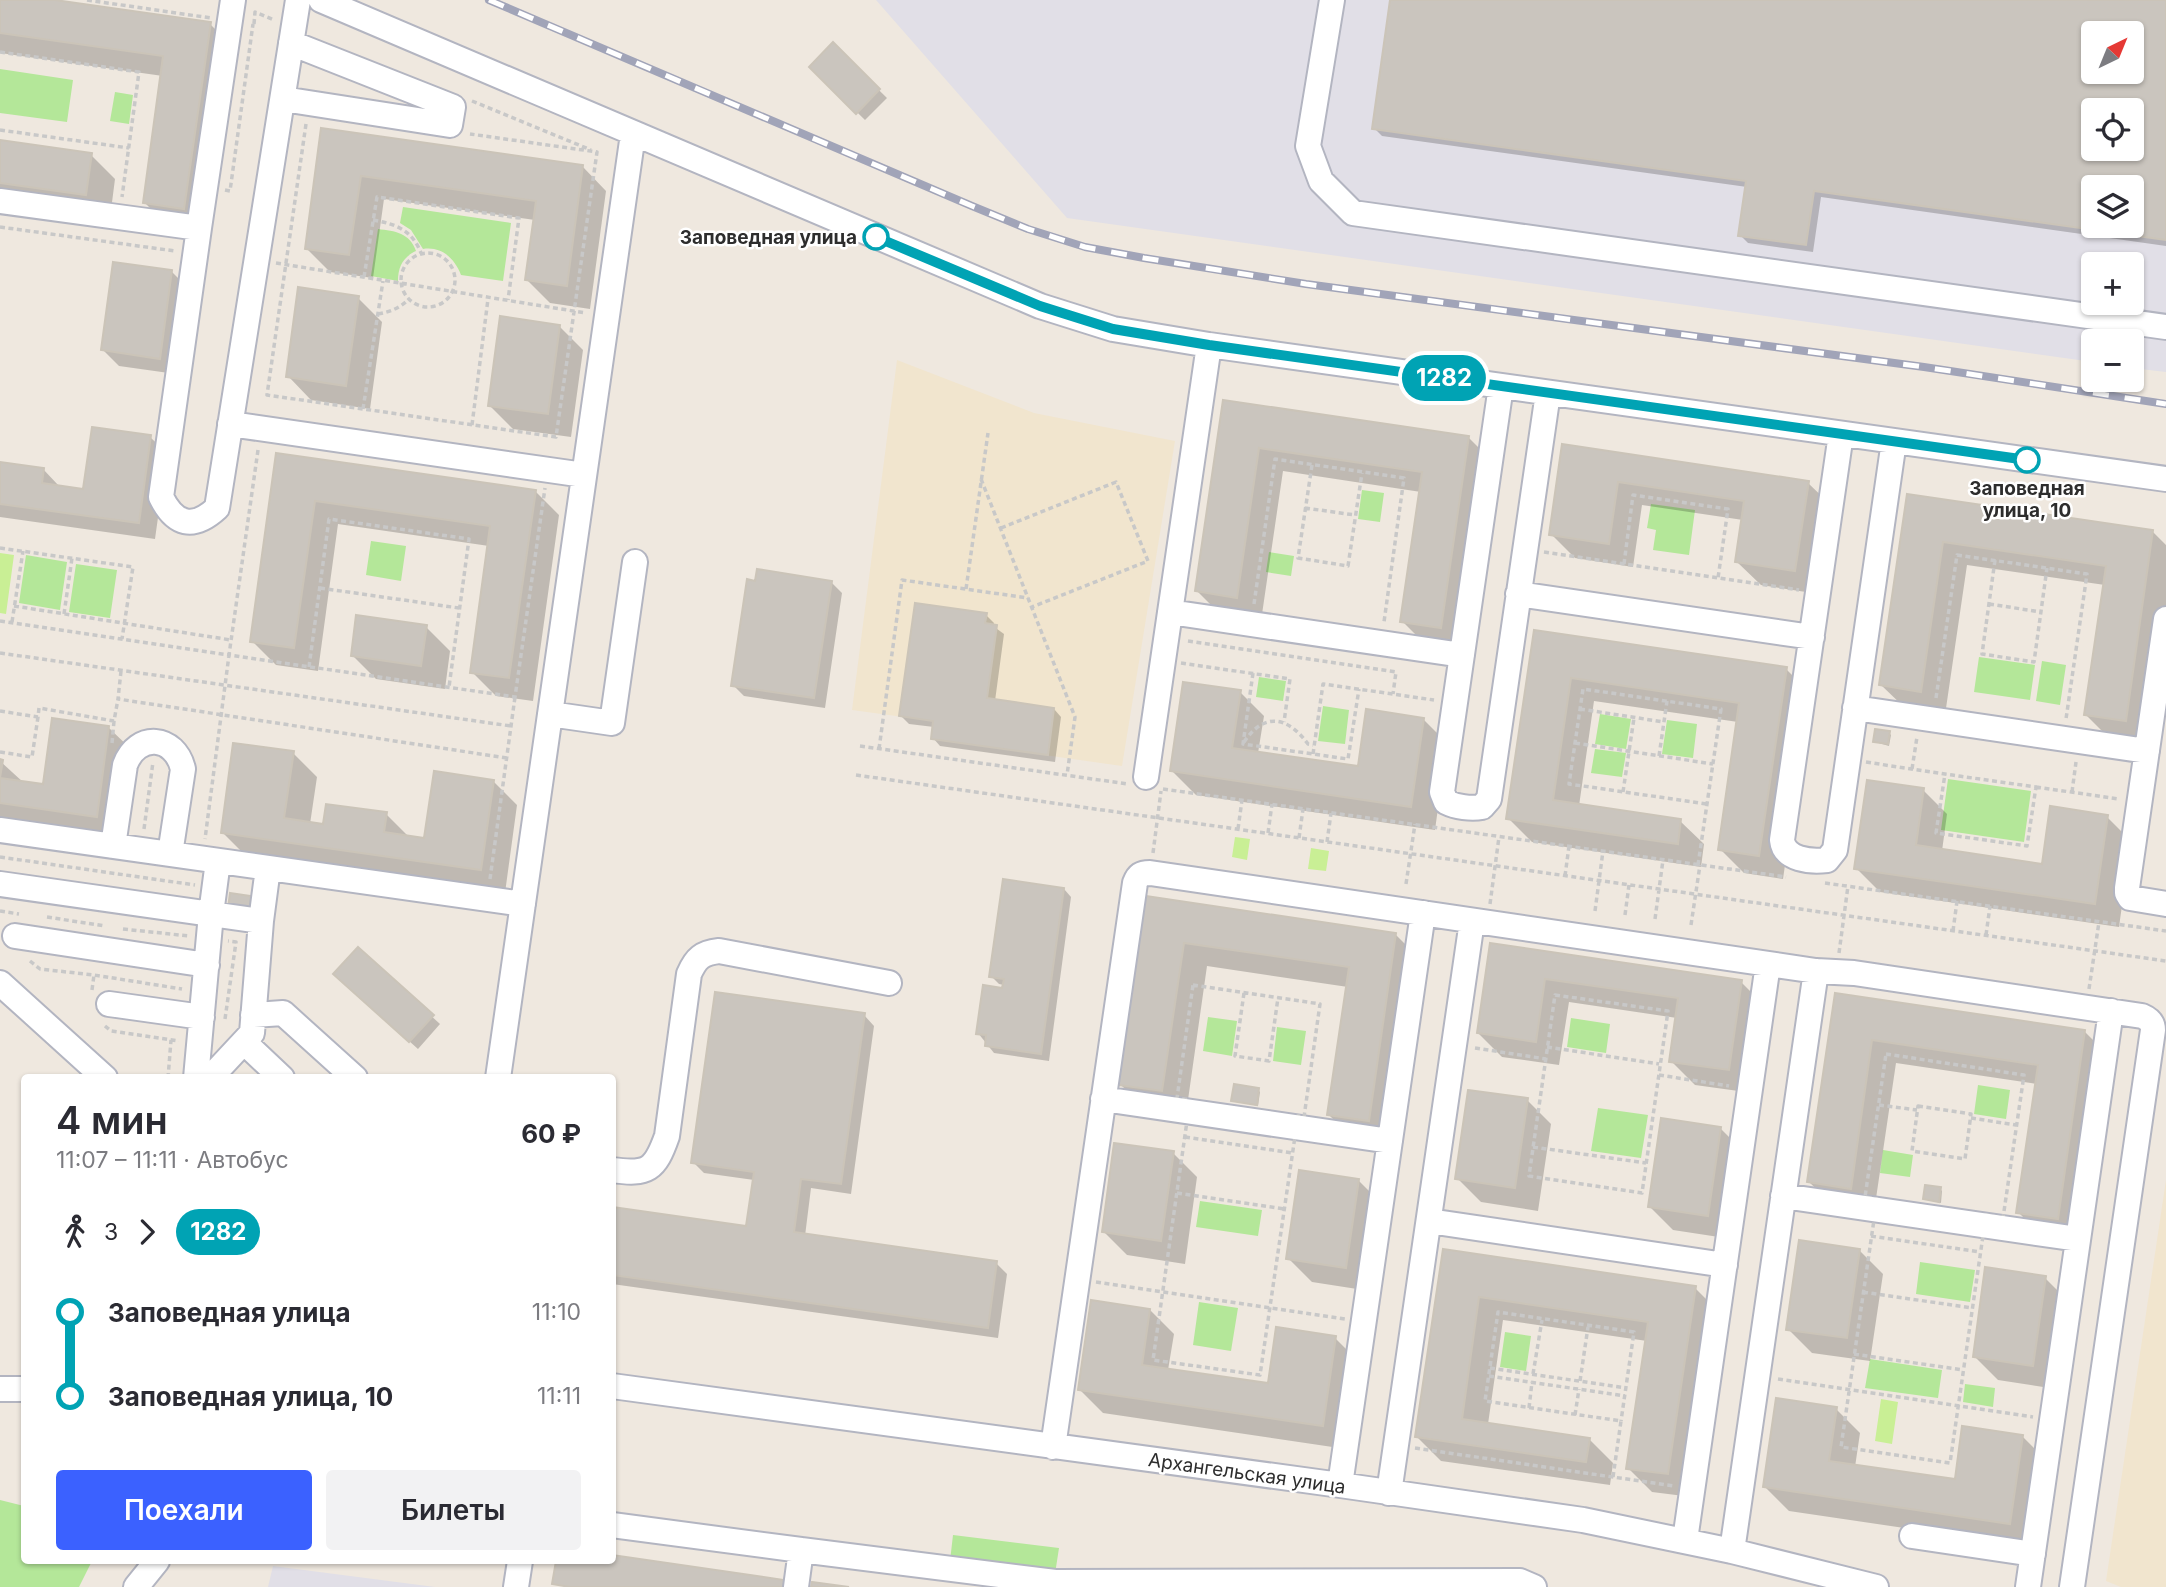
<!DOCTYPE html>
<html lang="ru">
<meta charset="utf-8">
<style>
:root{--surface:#fff;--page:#f2f2f3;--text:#2b2b33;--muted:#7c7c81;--accent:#3b61ff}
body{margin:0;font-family:Inter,sans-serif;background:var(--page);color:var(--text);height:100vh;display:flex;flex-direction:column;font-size:26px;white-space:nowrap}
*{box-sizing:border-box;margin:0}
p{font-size:23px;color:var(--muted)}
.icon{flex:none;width:38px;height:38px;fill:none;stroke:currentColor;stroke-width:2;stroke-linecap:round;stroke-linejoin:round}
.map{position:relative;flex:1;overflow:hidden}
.panel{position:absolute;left:21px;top:1074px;width:595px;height:490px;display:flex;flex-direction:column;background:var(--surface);border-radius:7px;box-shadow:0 2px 5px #0004}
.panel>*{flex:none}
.badge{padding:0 14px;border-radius:23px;font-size:24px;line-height:46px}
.needle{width:46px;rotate:43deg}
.controls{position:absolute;left:2081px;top:21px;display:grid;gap:14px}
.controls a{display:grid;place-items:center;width:63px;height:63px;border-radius:7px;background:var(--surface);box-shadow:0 2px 5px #0004;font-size:35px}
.map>.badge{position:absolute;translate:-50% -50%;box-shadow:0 0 0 4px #fff}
.legs{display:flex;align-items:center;gap:10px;height:77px;padding:0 35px;font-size:23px}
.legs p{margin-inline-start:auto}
.head{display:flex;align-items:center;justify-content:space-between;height:119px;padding:0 35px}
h1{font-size:38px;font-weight:600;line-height:52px}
.cta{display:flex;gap:14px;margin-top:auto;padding:14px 35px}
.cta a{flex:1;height:80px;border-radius:7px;background:var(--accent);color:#fff;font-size:28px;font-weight:600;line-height:80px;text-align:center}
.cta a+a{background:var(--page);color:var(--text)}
ul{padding:0 35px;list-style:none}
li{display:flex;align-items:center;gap:24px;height:84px;font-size:26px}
li i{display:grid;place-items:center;width:10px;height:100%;margin:0 9px;background:currentColor}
li i::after{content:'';width:18px;height:18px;margin:-9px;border:5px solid;border-radius:50%;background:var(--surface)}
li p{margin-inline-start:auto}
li:first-child i{background:linear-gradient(#0000 50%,currentColor 0)}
li:last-child i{background:linear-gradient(currentColor 50%,#0000 0)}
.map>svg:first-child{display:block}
</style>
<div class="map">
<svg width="2166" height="1587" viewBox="0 0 2166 1587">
<rect width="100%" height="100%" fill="#efe8df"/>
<path fill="#e1dfe7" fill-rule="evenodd" d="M876,0H2166V372L2132,368V341H2093V362L1067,218ZM2093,33H2132V72H2093ZM2093,110H2132V149H2093ZM2093,187H2132V226H2093ZM2093,264H2132V303H2093Z
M273,1566L435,1587H268Z"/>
<path fill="#f1e5ce" d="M897,360L1034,413L1175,441L1122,766L931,739L933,721L852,710Z
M2166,1180V1587H2121L2106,1581Z"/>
<path fill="#b4e799" d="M0,69L73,80L67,122L0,113Z
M115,92L133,95L129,124L110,121Z
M403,207L511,223L503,281L461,275C455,259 442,246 423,249L411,230L400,223Z
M378,229C395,231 410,233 416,251C403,257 398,267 398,281L371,276Z
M1362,490L1384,493L1380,522L1358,519Z
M1651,504L1695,510L1689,555L1653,550L1656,530L1647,528Z
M371,541L406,546L401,581L366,575Z
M1269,552L1294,556L1291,576L1266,572Z
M26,555L67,562L60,610L19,603Z
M76,564L117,570L110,618L69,612Z
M1979,657L2035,665L2030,700L1974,692Z
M2042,661L2066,665L2060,705L2036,701Z
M1259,677L1286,681L1283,701L1256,697Z
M1323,706L1349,710L1345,744L1318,741Z
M1600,714L1631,719L1626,749L1595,744Z
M1667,720L1697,724L1693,758L1662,754Z
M1595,749L1626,753L1622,777L1591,773Z
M1948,779L2031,791L2024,842L1941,830Z
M1208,1017L1237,1021L1232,1056L1203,1051Z
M1571,1018L1610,1024L1606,1053L1567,1047Z
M1277,1027L1306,1031L1301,1065L1273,1061Z
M1978,1085L2010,1090L2006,1119L1974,1114Z
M1598,1108L1648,1115L1641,1158L1591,1151Z
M1883,1150L1913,1155L1910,1177L1880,1173Z
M1200,1201L1262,1210L1258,1236L1196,1227Z
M1920,1262L1975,1270L1970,1302L1916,1294Z
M1199,1302L1238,1308L1231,1351L1193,1345Z
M1505,1332L1531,1336L1526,1371L1500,1367Z
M1870,1359L1942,1370L1938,1398L1865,1388Z
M1965,1384L1995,1388L1993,1407L1963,1402Z
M0,1500L24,1506V1561H92L79,1587H0Z
M953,1535L1059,1548L1055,1574L950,1561Z"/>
<path fill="#c9ef95" d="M0,553L14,555L6,614L0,613Z
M1235,837L1250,839L1247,860L1232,857Z
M1311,848L1329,851L1326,871L1308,869Z
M1881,1399L1898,1402L1892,1444L1875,1441Z"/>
<path fill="#0003" fill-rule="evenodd" d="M0,0H42L210,24L234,48L208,232L169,227L145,203L163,76L0,53Z
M1391,0H2166V246L1821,197L1813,252L1748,243L1740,235L1747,187L1382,136L1374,128ZM2093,33H2132V72H2093ZM2093,110H2132V149H2093ZM2093,187H2132V226H2093Z
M833,45L887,98L865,120L811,67Z
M323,130L583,167L606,191L590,309L550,303L526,279L535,220L384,199L373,278L330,272L306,248Z
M0,142L91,155L115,179L110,218L0,203Z
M172,272L188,288L176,374L119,366L103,350Z
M358,298L382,322L370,409L311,400L288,376Z
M559,326L583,350L571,437L513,429L489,405Z
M1224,402L1469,438L1493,462L1465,651L1426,645L1402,621L1421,492L1283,471L1261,621L1221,615L1197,591Z
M150,437L167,453L155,539L0,517V463L43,469L59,486L85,491Z
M1564,446L1808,483L1832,506L1819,594L1761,585L1737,562L1743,520L1642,505L1633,567L1575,558L1551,534Z
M278,455L535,491L559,515L533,701L496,696L472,672L489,546L338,524L318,671L276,665L252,641Z
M1908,496L2153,532L2166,545V628L2149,744L2110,739L2086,715L2105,585L1967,565L1945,715L1905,708L1881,685Z
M831,582L842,593L825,708L744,696L733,685Z
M986,615L994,623L993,626L1004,634L995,701L1054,709L1061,717L1055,762L940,746L933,738L934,727L909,724L901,716Z
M426,627L450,651L445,689L376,679L352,655Z
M1535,632L1786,669L1810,693L1783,879L1744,873L1720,849L1738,722L1594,701L1579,806L1680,821L1704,844L1701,867L1532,842L1508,818Z
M1240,692L1264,716L1258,753L1359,768L1423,719L1447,743L1435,830L1196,795L1172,771Z
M109,728L133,751L120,840L0,823V761L24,783L44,786Z
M1889,733L1891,735L1889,746L1875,742Z
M293,753L317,777L310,824L324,826L386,814L410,838L426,840L493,781L517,805L505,893L247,857L223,833Z
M1923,790L1947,814L1942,851L2043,866L2107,817L2131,841L2119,927L1880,892L1856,868Z
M1064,889L1071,897L1049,1061L994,1053L978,1033L1004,990V985L999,984L991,976Z
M1147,898L1395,934L1419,958L1392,1144L1353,1139L1329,1115L1348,987L1207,966L1186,1114L1144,1108L1120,1084Z
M1491,945L1741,982L1765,1006L1753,1093L1695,1085L1671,1061L1677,1018L1569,1002L1559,1065L1502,1057L1478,1033Z
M358,949L440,1024L418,1049L343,982Z
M1836,995L2084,1031L2108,1055L2081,1242L2042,1236L2018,1212L2037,1084L1896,1063L1874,1212L1833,1205L1809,1182Z
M864,1015L874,1026L851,1194L811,1188L805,1236L996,1263L1007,1274L998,1338L612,1284V1208L748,1228L754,1180L704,1173L693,1162Z
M1258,1090L1260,1092L1258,1106L1233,1100Z
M1527,1100L1551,1124L1538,1211L1481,1202L1457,1178Z
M1720,1128L1744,1152L1732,1239L1673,1230L1649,1206Z
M1173,1153L1197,1177L1185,1264L1127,1255L1103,1231Z
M1358,1180L1382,1204L1370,1291L1312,1282L1288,1258Z
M1940,1189L1942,1191L1941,1203L1925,1199Z
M1859,1250L1883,1274L1870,1361L1812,1353L1788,1329Z
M1444,1251L1695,1288L1719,1312L1692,1497L1652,1492L1628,1468L1647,1341L1503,1320L1488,1424L1589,1439L1613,1463L1610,1485L1441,1461L1417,1437Z
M2045,1278L2069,1302L2056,1389L1998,1380L1974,1356Z
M1150,1310L1174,1334L1168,1370L1269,1385L1335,1338L1359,1362L1346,1449L1103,1413L1079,1389Z
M1836,1409L1860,1433L1855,1467L1956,1481L2022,1436L2046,1460L2033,1547L1789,1511L1765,1487Z"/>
<path fill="#cac5be" stroke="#cbc4b8" stroke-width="2" fill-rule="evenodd" d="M0,0H55L211,22L184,209L143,203L163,56L0,33Z
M1390,0H2166V240L1814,191L1806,245L1738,236L1746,181L1372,129ZM2093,33H2132V72H2093ZM2093,110H2132V149H2093ZM2093,187H2132V226H2093Z
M833,42L880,89L856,114L809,67Z
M321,128L583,165L567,286L525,280L536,201L361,176L349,255L305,249Z
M0,140L92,153L86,195L0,183Z
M113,262L172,270L160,359L101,350Z
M298,287L359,296L346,386L286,377Z
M500,316L560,325L548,414L488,406Z
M1223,400L1469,436L1441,628L1400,622L1422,472L1259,448L1237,598L1195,591Z
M92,427L151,435L139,523L0,504V462L44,468L42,483L83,489Z
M1562,444L1809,481L1795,571L1735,562L1744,501L1618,482L1609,544L1549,535Z
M276,453L536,490L509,678L470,673L490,526L315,501L294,648L250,642Z
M1907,494L2153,530L2126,721L2084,715L2106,566L1943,542L1921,692L1879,685Z
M757,569L832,581L814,698L731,686L747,579L755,581Z
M915,603L987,613L985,623L997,625L987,698L1054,708L1048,755L931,739L933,721L899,716Z
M356,615L427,625L421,666L351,656Z
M1534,630L1787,667L1759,856L1718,850L1739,703L1571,678L1553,800L1681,819L1678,844L1506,819Z
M1183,682L1241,690L1232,748L1358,766L1366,709L1424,718L1411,807L1170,771Z
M52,718L109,726L97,817L0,803V759L3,760L0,778L43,784Z
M1875,729L1890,731L1888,744L1873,742Z
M233,743L294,751L284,818L323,824L326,804L387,812L384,832L424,838L434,771L494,780L481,870L221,833Z
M1867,780L1924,788L1916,845L2042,864L2050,806L2108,815L2095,904L1854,869Z
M1003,879L1064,888L1041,1054L985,1046L986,1035L976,1034L983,985L1002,988L1004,979L989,977Z
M230,893L251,896L249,911L228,908Z
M1146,896L1396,933L1369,1121L1327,1115L1349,967L1184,943L1162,1091L1118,1085Z
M1490,943L1742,980L1729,1070L1669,1062L1678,998L1545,979L1536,1042L1477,1033Z
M358,947L434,1015L409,1042L333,974Z
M715,992L865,1013L841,1184L801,1179L794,1232L997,1261L988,1328L612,1275V1207L746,1226L754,1172L691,1163Z
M1835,993L2085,1030L2058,1219L2016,1213L2038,1065L1872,1040L1851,1189L1807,1182Z
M1234,1084L1259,1088L1257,1105L1231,1101Z
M1468,1090L1528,1098L1515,1188L1455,1179Z
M1661,1118L1721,1127L1708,1216L1648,1207Z
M1114,1143L1174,1151L1161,1241L1102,1232Z
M1299,1170L1359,1179L1346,1268L1286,1259Z
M1925,1185L1941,1187L1939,1202L1923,1199Z
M1799,1240L1860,1249L1847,1338L1786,1330Z
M1443,1249L1696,1286L1668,1474L1626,1469L1648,1322L1479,1297L1462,1419L1590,1438L1586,1462L1415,1437Z
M1985,1267L2046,1276L2033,1366L1973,1357Z
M1091,1300L1150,1309L1142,1365L1268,1383L1276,1327L1336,1336L1323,1426L1078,1390Z
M1776,1398L1837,1407L1829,1461L1955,1479L1962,1426L2023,1435L2010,1524L1763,1487Z
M612,1555L784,1580L783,1587H570L552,1584L556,1561H612Z
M812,1582L849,1587H811Z"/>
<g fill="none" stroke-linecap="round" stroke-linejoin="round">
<defs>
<path id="minor" d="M321,0L1040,306L1113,329L1209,345L2166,479
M1332,0L1308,146L1321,181L1353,213L2166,327
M283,99L450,125L453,107L291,43
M0,201L199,228L233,0
M199,228L161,497C175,525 193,530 217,508L298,0
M1501,386L1442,792L1446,802C1456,807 1471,809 1482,807L1489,799L1548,393
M230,424L584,475
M1841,434L1782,840C1784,860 1811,862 1827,860L1835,850L1894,441
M1518,594L1812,637
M1170,612L1462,655
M2166,619L2127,888V893L2130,898L2166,904
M1855,708L2147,751
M550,714L612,723L635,562
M1146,777L1209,345
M0,830L523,904
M113,846L125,765C137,732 175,735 183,769L170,854
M0,884L261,921L268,868
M15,936L207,965
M0,983L105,1078
M109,1004L202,1017
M253,1015L283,1013L355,1078
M244,1042L282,1078
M196,1078L211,914L218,861
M210,1078L252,1033L261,921
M498,1078L633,134
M1103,1099L1390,1141
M612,1170C648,1175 655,1170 667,1136L689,974C696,958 702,953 719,951L889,983
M1783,1196L2078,1239
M1429,1221L1725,1265
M612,1386L1340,1485L1583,1520L1732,1551L1876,1587
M0,1389H24
M1053,1447L1135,883C1138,875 1141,873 1150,873L1816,971L1854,973L2142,1016C2149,1019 2153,1022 2153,1030L2072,1587
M1340,1485L1423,913
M1389,1493L1472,921
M612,1525L801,1550
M1912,1536L2033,1554
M1685,1540L1768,964
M1732,1551L1816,971
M136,1587L157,1561
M516,1587L520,1561
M796,1587L801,1550L1055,1582
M1055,1587V1582L1520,1581L1534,1587
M2028,1587L2111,1011"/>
</defs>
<use href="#minor" stroke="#b3b5c1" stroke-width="28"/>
<path stroke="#c8c8c8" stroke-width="3.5" stroke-dasharray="5 3.5" stroke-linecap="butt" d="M87,0L211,18
M254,24L255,12L274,20
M0,52L139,72L122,197
M472,101L591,150
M306,124L267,395L556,437L597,152L470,134
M0,130L129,148
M225,190L230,191L253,24
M373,220C396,224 412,230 421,253
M0,227L175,251
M401 280a27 27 0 1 1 54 0a27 27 0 1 1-54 0Z
M276,263L586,313
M364,277L377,197L519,218L508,300
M378,314C390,312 400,308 409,299
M363,409L383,281
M472,425L488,299
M258,450L229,655L515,697L545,488
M1312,465L1298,558L1348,566L1362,473
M981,479L1075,717L1067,775
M1305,508L1355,515
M1001,528L1116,482L1148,561L1032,607
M0,548L133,567L122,639
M1544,552L1799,590
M1995,560L1982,654L2034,662L2047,568
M1624,564L1633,495L1728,509L1718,578
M320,588L459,608
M966,589L988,433
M1254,604L1275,459L1404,478L1384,622
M1989,604L2041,612
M14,606L231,640
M64,614L72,558
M0,621L229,655L205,839
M12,622L23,551
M1188,641L1396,672L1393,694
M0,653L511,726
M1181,663L1290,679L1284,722
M309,667L329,519L469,539L449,687
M121,671L118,699L507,758
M1253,673L1243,744L1348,759L1359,689
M1936,698L1957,555L2087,574L2066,719
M1580,709L1664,722
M0,711L38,717L39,708L114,721L118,699
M1244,742C1265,711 1288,717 1308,744L1313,745
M112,743L114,721
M1575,743L1713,764
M860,746L1128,784
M879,749L902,580L1028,598
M0,752L32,757L38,717
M1313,754L1323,684L1434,700
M1659,756L1667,701
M1866,762C1923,771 1979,779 2036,787L2027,846L1936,833L1945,774
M1912,769L1917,737
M856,775L2166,961
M2036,787L2119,799
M1163,789L1786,877
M1623,792L1634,718
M2072,792L2076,762
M144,829L153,762
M1238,829L1242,800
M1268,833L1272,804
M1299,838L1303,809
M1327,842L1331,813
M1153,853L1161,791
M0,857L195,885
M1698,865L1721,709L1583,689L1569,784L1707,804
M1565,876L1569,846
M490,879L515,697
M1825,883L2166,931
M1406,884L1415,824
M1490,904L1499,837
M0,911L19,914
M1595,911L1603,851
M1625,915L1629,885
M47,917L105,926
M1655,919L1663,860
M1691,925L1700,865
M123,929L189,936
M1953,931L1957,901
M1986,935L1990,906
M1839,953L1848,886
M30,961L40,969L94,975L182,989
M1193,985L1320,1004L1304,1117L1298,1116L1260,1375L1153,1360L1190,1100L1177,1098Z
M2089,989L2099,922
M92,990L94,975
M1244,993L1235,1056L1269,1061L1278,998
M1555,995L1668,1011L1642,1193L1529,1176Z
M225,1019L236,942L228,941
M105,1026L111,1031L179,1041
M1547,1047L1659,1064
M1475,1048L1546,1059
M1886,1054L2024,1075L2003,1218L1986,1215L1950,1463L1841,1447L1877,1199L1865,1197Z
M1659,1075L1729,1086
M168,1078L171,1040
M1879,1105L1917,1110
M1918,1106L1971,1114L1965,1159L1912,1151Z
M1971,1118L2016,1125
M1185,1137L1293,1153
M1533,1147L1646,1163
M1177,1193L1285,1209
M1871,1236L1980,1252
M1096,1282L1345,1319
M1863,1292L1972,1308
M1854,1354L1963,1370
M1490,1368L1626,1388
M1533,1374L1542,1320
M1489,1376L1625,1396
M1778,1379L2033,1417
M1580,1381L1588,1327
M1529,1408L1532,1382
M1575,1415L1579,1389
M1415,1448L1674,1486
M1613,1477L1621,1421L1485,1401L1498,1312L1634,1332L1621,1421"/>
<use href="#minor" stroke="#fff" stroke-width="24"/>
<defs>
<path id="rail" d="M489,0L972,206L1028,229L1085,247L1144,258L1306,284L1924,367L2166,404"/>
</defs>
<use href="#rail" stroke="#a1a4b8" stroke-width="8"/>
<use href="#rail" stroke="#fff" stroke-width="5" stroke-dasharray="16" stroke-linecap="butt"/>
</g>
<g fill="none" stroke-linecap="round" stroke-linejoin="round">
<defs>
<path id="line-1" d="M876,237L1040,306L1113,329L1209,345L2027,460"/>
</defs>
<use href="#line-1" stroke="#fff" stroke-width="16"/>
<use href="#line-1" stroke="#00a3b4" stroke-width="10"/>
</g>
<g fill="#fff" stroke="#00a3b4" stroke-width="3.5">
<circle cx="876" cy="237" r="12"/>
<circle cx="2027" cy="460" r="12"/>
</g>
<g text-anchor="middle" stroke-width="5" stroke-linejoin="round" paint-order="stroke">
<g font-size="19" font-weight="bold" fill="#2d2d2d" stroke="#fff" text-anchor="end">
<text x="857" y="244">Заповедная улица</text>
<text x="2027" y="495" text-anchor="middle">Заповедная<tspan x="2027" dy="22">улица, 10</tspan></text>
</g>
<g font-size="19" fill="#2d2d2d" stroke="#fff">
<text transform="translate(1247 1473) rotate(8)" y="7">Архангельская улица</text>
</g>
</g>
</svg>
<div class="controls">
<a><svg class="needle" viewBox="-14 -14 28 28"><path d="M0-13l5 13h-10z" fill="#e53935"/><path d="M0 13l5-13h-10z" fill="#7c7c81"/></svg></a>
<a><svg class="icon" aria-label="locate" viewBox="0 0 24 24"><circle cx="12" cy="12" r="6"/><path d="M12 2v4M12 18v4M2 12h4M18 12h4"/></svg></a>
<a><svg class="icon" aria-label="layers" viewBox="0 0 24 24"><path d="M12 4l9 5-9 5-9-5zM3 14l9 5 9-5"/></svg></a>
<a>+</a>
<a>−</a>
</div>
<b class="badge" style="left:1444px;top:378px;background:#00a3b4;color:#fff">1282</b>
<section class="panel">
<div class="head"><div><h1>4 мин</h1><p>11:07 – 11:11 · Автобус</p></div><b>60 ₽</b></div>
<div class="legs"><svg class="icon" aria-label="walk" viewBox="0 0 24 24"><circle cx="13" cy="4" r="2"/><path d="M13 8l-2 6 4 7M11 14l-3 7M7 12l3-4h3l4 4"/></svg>3<svg class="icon" aria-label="forward" viewBox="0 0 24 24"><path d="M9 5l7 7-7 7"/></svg><b class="badge" style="background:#00a3b4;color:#fff">1282</b></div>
<ul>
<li><i style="color:#00a3b4"></i><b>Заповедная улица</b><p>11:10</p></li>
<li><i style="color:#00a3b4"></i><b>Заповедная улица, 10</b><p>11:11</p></li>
</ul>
<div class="cta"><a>Поехали</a><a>Билеты</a></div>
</section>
</div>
